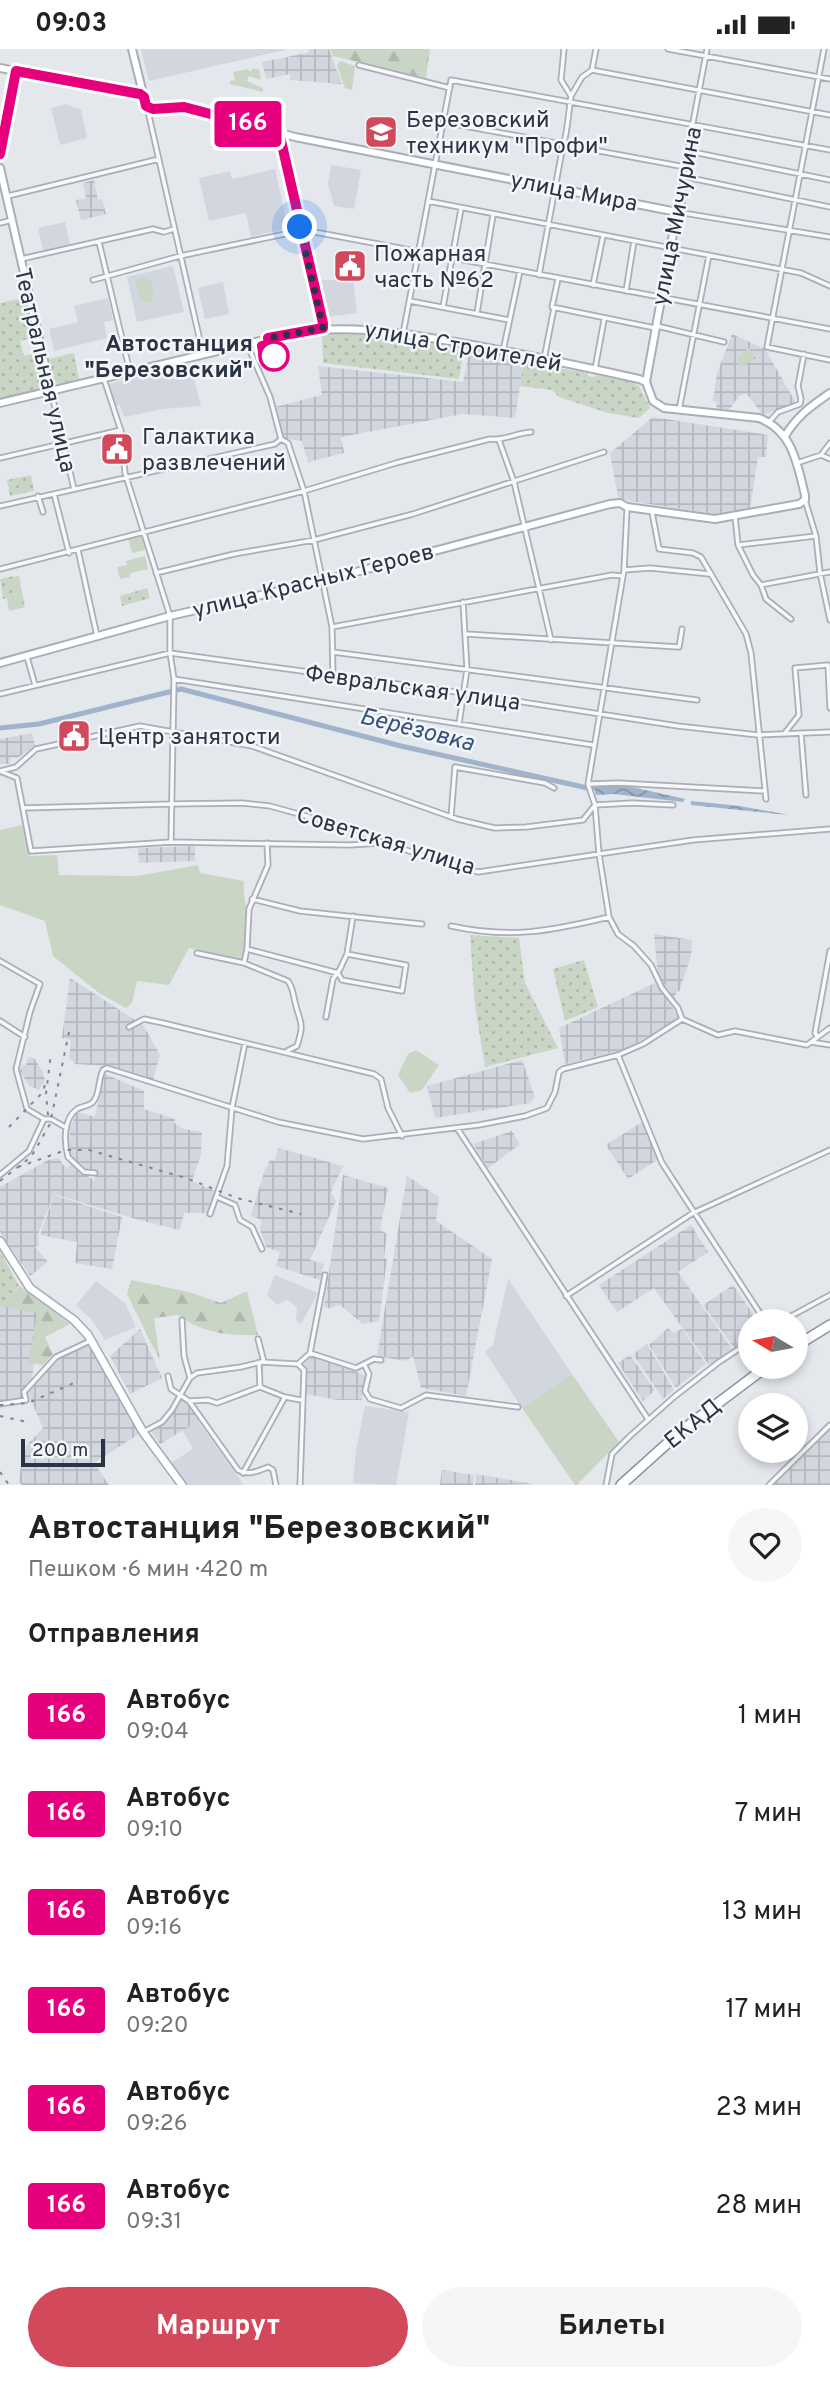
<!DOCTYPE html>
<html lang="ru">
<meta charset="utf-8">
<style>
:root{--surface:#fff;--page:#f6f6f6;--text:#222;--muted:#767676;--accent:#d1495b}
body{margin:0;font-family:Overpass,sans-serif;background:var(--page);color:var(--text);height:100vh;display:flex;flex-direction:column;font-size:26px;white-space:nowrap}
*{box-sizing:border-box;margin:0}
p{font-size:23px;color:var(--muted)}
.icon{flex:none;width:38px;height:38px;fill:none;stroke:currentColor;stroke-width:2;stroke-linecap:round;stroke-linejoin:round}
.map{position:relative;height:1436px;overflow:hidden}
.sheet{display:flex;flex-direction:column;background:var(--surface);flex:1}
.sheet>*{flex:none}
.badge{padding:0 14px;border-radius:5px;font-size:24px;line-height:46px}
.needle{width:46px;rotate:280deg}
.controls{position:absolute;left:738px;top:1260px;display:grid;gap:14px}
.controls a{display:grid;place-items:center;width:70px;height:70px;border-radius:50%;background:var(--surface);box-shadow:0 4px 10px #0003;font-size:35px}
.scale{position:absolute;left:21px;bottom:18px;width:84px;box-sizing:border-box;padding-left:7px;border:4px solid #2b3445;border-top:0;font-size:19px;line-height:24px;white-space:nowrap;color:#2b3445;-webkit-text-stroke:5px #f4f6f9;paint-order:stroke}
.you{position:absolute;width:35px;height:35px;margin:-18px;border:5px solid #fff;border-radius:50%;background:#1a73e8;box-shadow:0 0 0 10px #1a73e833}
.map>.badge{position:absolute;translate:-50% -50%;box-shadow:0 0 0 4px #fff}
h2{padding:0 28px;font-size:26px;line-height:63px}
.round{display:grid;place-items:center;flex:none;width:74px;height:74px;border-radius:37px;background:var(--page)}
.overview{display:flex;align-items:center;justify-content:space-between;height:119px;padding:0 28px}
h1{font-size:33px;font-weight:700;line-height:52px}
.primary-button{display:flex;gap:14px;margin-top:auto;padding:14px 28px}
.primary-button a{flex:1;height:80px;border-radius:42px;background:var(--accent);color:#fff;font-size:28px;font-weight:700;line-height:80px;text-align:center}
.primary-button a+a{background:var(--page);color:var(--text)}
ul{padding:0;list-style:none}
li{display:flex;align-items:center;gap:21px;height:98px;padding:0 28px}
li div{flex:1}
li b{display:block;font-size:26px}
li em{font-style:normal}
li .badge{min-width:77px;font-weight:700;text-align:center}
.status{display:flex;justify-content:space-between;align-items:center;height:49px;padding:0 35px;background:var(--surface);direction:ltr}
.status svg{height:19px;fill:currentColor}
.map>svg:first-child{display:block}
</style>
<div class="status"><b>09:03</b><svg viewBox="0 0 49 12"><path d="M0 12V9h3v3zM5 12V6h3v6zM10 12V3h3v9zM15 12V0h3v12zM26 1h20v11H26zM47 4h2v5h-2z"/></svg></div>
<div class="map">
<svg width="830" height="1436" viewBox="0 0 830 1436">
<defs>
<pattern id="industrial-grid" width="8" height="8" patternUnits="userSpaceOnUse" patternTransform="scale(1.75)"><rect width="8" height="8" fill="#d2d6de"/><path d="M0 4h8M4 0v8" fill="none" stroke="#b4b8c0"/></pattern>
<pattern id="forest-firs" width="22" height="20" patternUnits="userSpaceOnUse" patternTransform="scale(1.75)"><rect width="22" height="20" fill="#c9d6c5"/><path d="M5 1l3.5 6h-7zM16 11l3.5 6h-7z" fill="#adb8ab"/></pattern>
<pattern id="park-dots" width="8" height="8" patternUnits="userSpaceOnUse" patternTransform="scale(1.75)"><rect width="8" height="8" fill="#c9d6c5"/><path d="M2 2h.1M6 6h.1" fill="none" stroke="#adb8ab" stroke-width="1.8" stroke-linecap="round"/></pattern>
<pattern id="water-waves" width="16" height="10" patternUnits="userSpaceOnUse" patternTransform="scale(1.75)"><rect width="16" height="10" fill="#9fb4cc"/><path d="M0 5q4-4 8 0t8 0" fill="none" stroke="#8293a7"/></pattern>
</defs>
<rect width="100%" height="100%" fill="#e4e7ec"/>
<path fill="#d2d6de" d="M141,0H285V1L149,32Z
M66,55L81,61L87,89L60,96L51,59Z
M331,116L361,121L354,160L334,157L328,135Z
M275,120L288,179L251,188L246,164L209,172L199,129L230,122L232,130Z
M65,173L70,195L43,202L38,179Z
M173,217L184,263L137,273L127,228Z
M317,231H353L357,264L327,268Z
M223,233L229,265L205,270L198,239Z
M108,249L113,271L104,273L107,289L54,302L49,280L78,273L74,257Z
M190,315L201,357L163,360L124,368L120,356L115,358L108,335Z
M275,1226L318,1244L301,1275L296,1272L297,1258L287,1251L277,1256L267,1246Z
M508,1230L572,1325L522,1359L485,1303L493,1296Z
M96,1232L125,1254L136,1278L105,1291L91,1270L76,1256Z
M365,1357L409,1363L396,1436L353,1434L356,1401Z
M198,1372L244,1436H186L171,1414L193,1400L183,1382Z"/>
<path fill="url(#industrial-grid)" d="M310,0H329L342,35L290,31V25L266,30L262,13L307,4Z
M94,131L98,151L102,150L106,165L81,171L76,151L86,149L83,134Z
M732,285L765,300L796,354L763,366L746,344L739,347L729,361L717,360L716,353L713,352L717,324Z
M470,299L524,311L515,369L463,365L341,388L344,404L308,413L302,392L282,389L275,358L322,346L318,317L463,333Z
M653,368L768,386L766,408H758L750,460L714,465L630,452L618,448L610,404Z
M32,684L35,698L17,709L11,708L10,715H0V690Z
M195,797V812L139,814L138,799Z
M654,885L692,891L691,907L679,943L677,942L674,949L658,926Z
M70,929L143,976L160,1006L153,1031L108,1017L75,1015L69,1009L71,991L62,989Z
M655,934L680,970L625,1000L565,1015L559,979Z
M28,1008L34,1009L42,1022L45,1031L39,1041L29,1037L20,1022L23,1016H26Z
M522,1011L535,1048L530,1054L435,1069L427,1037Z
M105,1025L144,1042V1060L175,1070L174,1074L184,1080L202,1083L201,1106L192,1132L217,1143L210,1164H184L180,1181L139,1171L54,1145L38,1185L39,1196L35,1198L48,1213L30,1227L0,1183V1138L48,1111L59,1109L63,1116L68,1119L71,1115L95,1132V1122L83,1120L71,1109L69,1103L70,1079L77,1063L95,1068Z
M642,1073L657,1111L628,1130L606,1096Z
M512,1082L520,1095L488,1119L473,1095Z
M278,1099L343,1117L331,1143L336,1152L310,1211L324,1215L320,1231L276,1217L280,1203L266,1198L260,1180L262,1171L251,1167L264,1123L270,1111L275,1112Z
M343,1126L388,1139L380,1181L387,1185L384,1209L387,1210L379,1272L363,1275L340,1256L330,1259L324,1258Z
M407,1127L439,1148L436,1172L492,1210L466,1347L421,1339L413,1307L406,1312L377,1307Z
M54,1146L122,1168L112,1220L75,1214L77,1193L40,1186Z
M691,1176L708,1203L678,1223L733,1301L709,1316L654,1239L617,1263L599,1236Z
M733,1236L758,1272H751V1289L734,1299L703,1256Z
M0,1254L43,1261L32,1328L22,1343V1351L6,1354L0,1353Z
M668,1279L673,1284L682,1280L706,1315L676,1339L649,1296Z
M140,1280L162,1329L130,1345L110,1307Z
M92,1295L140,1384L94,1414L109,1436H22L19,1433L23,1400L43,1379L27,1342L55,1310Z
M647,1295L674,1341L663,1350L633,1305Z
M630,1306L655,1341L643,1352L618,1314Z
M311,1308H317L367,1327L362,1351H337L305,1345L306,1323L303,1317Z
M183,1347L201,1371L160,1395L151,1382L169,1368Z
M830,1381V1436H773Z
M442,1421L474,1426L473,1436H440Z
M476,1425L533,1435L475,1436Z"/>
<path fill="#c9d6c5" d="M247,20L251,23L252,20H259L261,31L249,27L247,32L263,39V43L230,35V32L235,31L233,23Z
M146,228L151,231L154,247L151,253L144,254L140,251L136,234L138,230Z
M141,485L145,501L132,504L128,489Z
M145,507L148,520L130,524V528L120,530L117,518L127,516L126,512Z
M22,776L30,807L57,806L59,826L137,827L198,816L200,824L244,832C243,843 245,850 246,860C248,877 245,896 242,912L189,899L169,936L137,932L132,954L126,959L99,944L53,907L45,872L0,856V781Z
M416,1001L439,1016L422,1041L410,1044L398,1026L408,1005Z
M572,1325L619,1393L577,1436H575L522,1359Z"/>
<path fill="url(#forest-firs)" d="M330,0H430L426,29L333,7Z
M340,12L355,17L352,41L345,39L337,16Z
M749,299L756,309L743,317L737,315L739,307Z
M19,527L25,558L9,562L7,549L18,547L14,528Z
M131,1231L189,1243L221,1254L247,1242L258,1286C230,1287 201,1284 178,1266L154,1269L160,1312L127,1245Z
M20,1237L70,1275L45,1288L53,1305L43,1316L28,1314L37,1264L0,1257V1254Z"/>
<path fill="url(#park-dots)" d="M28,248L37,288L20,292L24,307L40,303L47,337L42,340L0,351V254Z
M366,281L400,287V290L406,291L407,288L439,294V298L445,299L446,296L464,298L459,330L323,314L322,283L358,282V286H365Z
M74,304L79,330L55,335L49,310Z
M524,311L540,314V316L588,324V327L595,328L596,326L634,334L639,337L650,359L639,369L608,364L559,348L552,341L520,337Z
M31,426L34,442L10,447L7,431Z
M14,527L19,547L3,550L0,530Z
M147,539L150,549L122,557L120,547Z
M470,886L519,889L525,934L558,999L485,1018L475,957Z
M584,911L598,958L565,972L553,920Z
M0,1202L19,1237L1,1254H0Z"/>
<path fill="url(#water-waves)" d="M613,737L632,738L685,750L683,753L614,745L596,746L594,738Z
M691,752L740,757L789,766L691,756Z"/>
<g fill="none" stroke-linecap="round" stroke-linejoin="round">
<path stroke="#9fb4cc" stroke-width="5" d="M0,679L39,675L181,640L401,697L592,740"/>
<defs>
<path id="street" d="M668,0L830,30
M707,0L683,126L682,154L677,163L830,188
M824,0L767,298L830,311
M359,16L450,39
M592,21L830,66
M571,47L582,28L592,21L596,0
M147,58L203,305
M443,73L685,118
M688,102L830,131
M683,126L695,130L830,158
M8,147L159,110
M428,152L801,224L830,237
M0,174L12,171
M99,193L130,323
M21,210L153,180L164,183L174,180
M539,226L563,96C567,88 569,59 571,47L561,31L564,0
M558,230L552,258L655,279
M93,231L180,207L304,181L830,280
M593,236L603,187
M626,242L634,192
M410,252L509,271
M443,258L461,160
M477,264L493,166
M657,277L724,293
M403,285L451,31L830,101
M247,295L270,348L281,390L288,394L304,442L332,578L333,626
M503,302L520,222
M544,310L554,259
M595,320L604,271
M104,330L121,382L125,424L170,567V604L174,630L171,793
M51,342L74,440
M679,361L709,206
M769,373L778,363L800,355L801,350L798,337L804,305
M499,391L514,433L551,591
M821,406L830,410
M0,409L121,381
M797,414L821,406L830,394
M54,445L69,504
M38,447L43,463
M805,451L816,487L820,524L830,571
M0,457L275,395L281,390
M627,460L624,521L588,735L595,756L599,805L609,868L618,885L634,897L651,916L662,939L678,959L682,970L718,986L735,982L807,996L830,979
M652,463L659,500L693,504L701,508L746,585L751,604L766,750
M735,467L738,496L753,526L761,536L766,550L791,570
M738,496L816,487
M78,501L97,587
M0,520L304,442L396,414L490,390C504,392 516,384 531,383
M624,521L650,519L710,525
M156,524L234,505L314,491L413,465L604,403
M761,536L830,523
M332,578L612,526L622,527
M466,585L679,598L682,580
M333,603L697,651
M27,608L35,636
M174,630L593,696
M0,645L170,604L464,644L678,677L758,686L830,683
M459,675L467,620L463,553
M801,684L806,746
M784,685L799,666L795,619L828,616L830,659
M0,722L16,718L36,700L140,677L252,697L457,770L486,777L495,779L526,778L583,771L595,756L632,754L673,756
M2,723L17,729L31,802L171,793L350,796L381,794
M588,735L619,734L764,742
M23,759L170,755L242,754L270,757L360,782L383,794L478,823L693,791L830,780
M451,768L455,718L545,734L554,739
M252,850L300,862L422,875
M451,877C510,890 551,882 609,868
M247,900L338,924
M197,904L244,914L288,932C293,939 293,945 295,953C300,975 305,972 297,997L287,1002
M0,912L40,935L30,963L16,1020L27,1060L44,1070
M244,914L247,900L249,860L268,816L267,794
M338,924L342,931L402,942L406,916L347,905
M326,968L333,930L340,920L347,905L353,867
M0,972L25,988
M129,978L144,970L163,974L374,1025L381,1030L388,1059L402,1087
M818,988L815,984L830,902
M811,993L830,996
M618,1006L662,1114L765,1272
M457,1079L648,1370
M95,1124L84,1123L68,1108C64,1093 63,1070 77,1060C82,1057 89,1057 93,1053C100,1046 98,1030 103,1021L107,1019L278,1073L363,1090L479,1076L525,1067L547,1059L555,1043L559,1023L563,1020L618,1006L643,995L682,970
M0,1126L29,1102L44,1070H51L65,1078
M217,1148L235,1156L240,1171L252,1178L262,1200
M210,1165L227,1117L232,1059L245,994
M566,1247L693,1164L830,1101
M182,1271L184,1307L190,1329
M782,1272L830,1246
M258,1290L264,1313
M310,1304L356,1319L374,1310L381,1311
M259,1314L260,1338
M298,1315L310,1304L325,1226
M364,1315L369,1325L365,1342L370,1350L401,1359L426,1346L518,1358
M168,1327L171,1340L189,1352L238,1421C248,1427 258,1422 268,1418L273,1421L276,1436
M189,1352L208,1351L217,1354L260,1338L285,1348L301,1351
M0,1355L26,1351L24,1343L56,1308L90,1292
M145,1382L162,1373L172,1361L190,1329L197,1324L241,1318L261,1313L298,1315L304,1321L300,1436
M243,1424L285,1348
M606,1436L612,1405L630,1387L674,1348L719,1313L751,1292
M769,1436L830,1376"/>
<path id="secondary" d="M132,0L146,57L153,60L184,58L295,88L677,163L646,333
M0,19L144,48
M279,83L323,279
M0,105L16,22
M0,119L51,342
M0,354L285,286C342,274 394,283 450,292C513,303 576,316 639,330L646,333L653,352L664,359L759,369C793,382 797,415 805,446V451L799,455L715,470L627,458L620,454L610,455L322,532L170,567L0,614
M785,387C797,367 811,357 830,344"/>
<path id="primary" d="M0,1192L30,1239L74,1271L88,1286L143,1383L182,1436"/>
<path id="highway" d="M796,1297L830,1276
M621,1436L681,1382L766,1318"/>
</defs>
<use href="#street" stroke="#a9aeb7" stroke-width="7"/>
<use href="#secondary" stroke="#a9aeb7" stroke-width="10"/>
<use href="#primary" stroke="#a3abb8" stroke-width="10"/>
<use href="#highway" stroke="#8b94a3" stroke-width="12"/>
<use href="#street" stroke="#f7f8fa" stroke-width="3.5"/>
<use href="#secondary" stroke="#fff" stroke-width="6"/>
<use href="#primary" stroke="#fff" stroke-width="7"/>
<use href="#highway" stroke="#fff" stroke-width="9"/>
<path stroke="#7d8696" stroke-width="2" stroke-dasharray="3.5 7" stroke-linecap="butt" d="M48,1066L46,1045L51,1004
M9,1078L43,1043L45,1035
M18,1118L66,1101H89L186,1129L237,1149L301,1165
M0,1132L31,1108L50,1075L69,983
M0,1356L28,1354L76,1333
M0,1367L27,1373
M0,1423L9,1436"/>
</g>
<g fill="none" stroke-linecap="round" stroke-linejoin="round">
<defs>
<path id="line" d="M0,105L16,22L140,45L144,48L146,57L153,60L184,58L279,83L323,274V279L268,289L269,295L262,297L264,309L278,306"/>
</defs>
<use href="#line" stroke="#fff" stroke-width="16"/>
<use href="#line" stroke="#e6007e" stroke-width="10"/>
<path stroke="#2b3445" stroke-width="7" stroke-dasharray="0 12.6" d="M274,307L268,289L323,279L300,178"/>
</g>
<defs>
<symbol id="university-square" viewBox="-11 -11 22 22"><rect x="-9" y="-9" width="18" height="18" rx="4" fill="#d1495b" stroke="#f4f6f9"/><path d="M0-5L7-2L0 1L-7-2ZM-4 1L0 2.5L4 1V4Q0 6-4 4Z" fill="#fff"/></symbol>
<symbol id="civic-square" viewBox="-11 -11 22 22"><rect x="-9" y="-9" width="18" height="18" rx="4" fill="#d1495b" stroke="#f4f6f9"/><path d="M-.6-6.5H3V-4.5H.6V-3L4-1V1h2V6H-6V1h2V-1L-.6-3ZM-1.2 2.5V6h2.4V2.5Z" fill="#fff"/></symbol>
</defs>
<g fill-rule="evenodd">
<use href="#university-square" x="362" y="64" width="38" height="38"/>
<use href="#civic-square" x="331" y="198" width="38" height="38"/>
<use href="#civic-square" x="98" y="381" width="38" height="38"/>
<use href="#civic-square" x="55" y="668" width="38" height="38"/>
</g>
<circle fill="#fff" stroke="#e6007e" stroke-width="3.5" cx="274" cy="307" r="14"/>
<g text-anchor="middle" stroke-width="5" stroke-linejoin="round" paint-order="stroke">
<g font-size="23" fill="#2b3445" stroke="#f4f6f9" text-anchor="start">
<text x="406" y="78">Березовский<tspan x="406" dy="26">техникум "Профи"</tspan></text>
<text x="374" y="212">Пожарная<tspan x="374" dy="26">часть №62</tspan></text>
<text x="142" y="395">Галактика<tspan x="142" dy="26">развлечений</tspan></text>
<text x="98" y="695">Центр занятости</text>
</g>
<g font-size="23" fill="#2b3445" stroke="#f4f6f9">
<text transform="translate(574 142) rotate(11)" y="8">улица Мира</text>
<text transform="translate(676 167) rotate(-79)" y="8">улица Мичурина</text>
<text transform="translate(463 297) rotate(10)" y="8">улица Строителей</text>
<text transform="translate(46 321) rotate(77)" y="8">Театральная улица</text>
<text transform="translate(313 531) rotate(-14)" y="8">улица Красных Героев</text>
<text transform="translate(413 638) rotate(8)" y="8">Февральская улица</text>
<text transform="translate(386 791) rotate(17)" y="8">Советская улица</text>
<text transform="translate(692 1374) rotate(-39)" y="8">ЕКАД</text>
</g>
<g font-size="23" font-weight="bold" fill="#2b3445" stroke="#f4f6f9" text-anchor="end">
<text x="253" y="302">Автостанция<tspan x="253" dy="26">"Березовский"</tspan></text>
</g>
<g font-size="24" font-style="italic" fill="#34527a" stroke="#f4f6f9">
<text transform="translate(417 680) rotate(14)" y="8">Берёзовка</text>
</g>
</g>
</svg>
<div class="controls">
<a><svg class="needle" viewBox="-14 -14 28 28"><path d="M0-13l5 13h-10z" fill="#e53935"/><path d="M0 13l5-13h-10z" fill="#767676"/></svg></a>
<a><svg class="icon" aria-label="layers" viewBox="0 0 24 24"><path d="M12 4l9 5-9 5-9-5zM3 14l9 5 9-5"/></svg></a>
</div>
<div class="scale">200 m</div>
<div class="you" style="left:300px;top:178px"></div>
<b class="badge" style="left:248px;top:75px;background:#e6007e;color:#fff">166</b>
</div>
<section class="sheet">
<div class="overview"><div><h1>Автостанция &quot;Березовский&quot;</h1><p>Пешком · 6 мин · 420 m</p></div><a class="round"><svg class="icon" aria-label="heart" viewBox="0 0 24 24"><path d="M12 20l-8-8c-3-5 5-10 8-4 3-6 11-1 8 4z"/></svg></a></div>
<h2>Отправления</h2>
<ul>
<li><span class="badge" style="background:#e6007e;color:#fff">166</span><div><b>Автобус</b><p>09:04</p></div><em>1 мин</em></li>
<li><span class="badge" style="background:#e6007e;color:#fff">166</span><div><b>Автобус</b><p>09:10</p></div><em>7 мин</em></li>
<li><span class="badge" style="background:#e6007e;color:#fff">166</span><div><b>Автобус</b><p>09:16</p></div><em>13 мин</em></li>
<li><span class="badge" style="background:#e6007e;color:#fff">166</span><div><b>Автобус</b><p>09:20</p></div><em>17 мин</em></li>
<li><span class="badge" style="background:#e6007e;color:#fff">166</span><div><b>Автобус</b><p>09:26</p></div><em>23 мин</em></li>
<li><span class="badge" style="background:#e6007e;color:#fff">166</span><div><b>Автобус</b><p>09:31</p></div><em>28 мин</em></li>
</ul>
<div class="primary-button"><a>Маршрут</a><a>Билеты</a></div>
</section>
